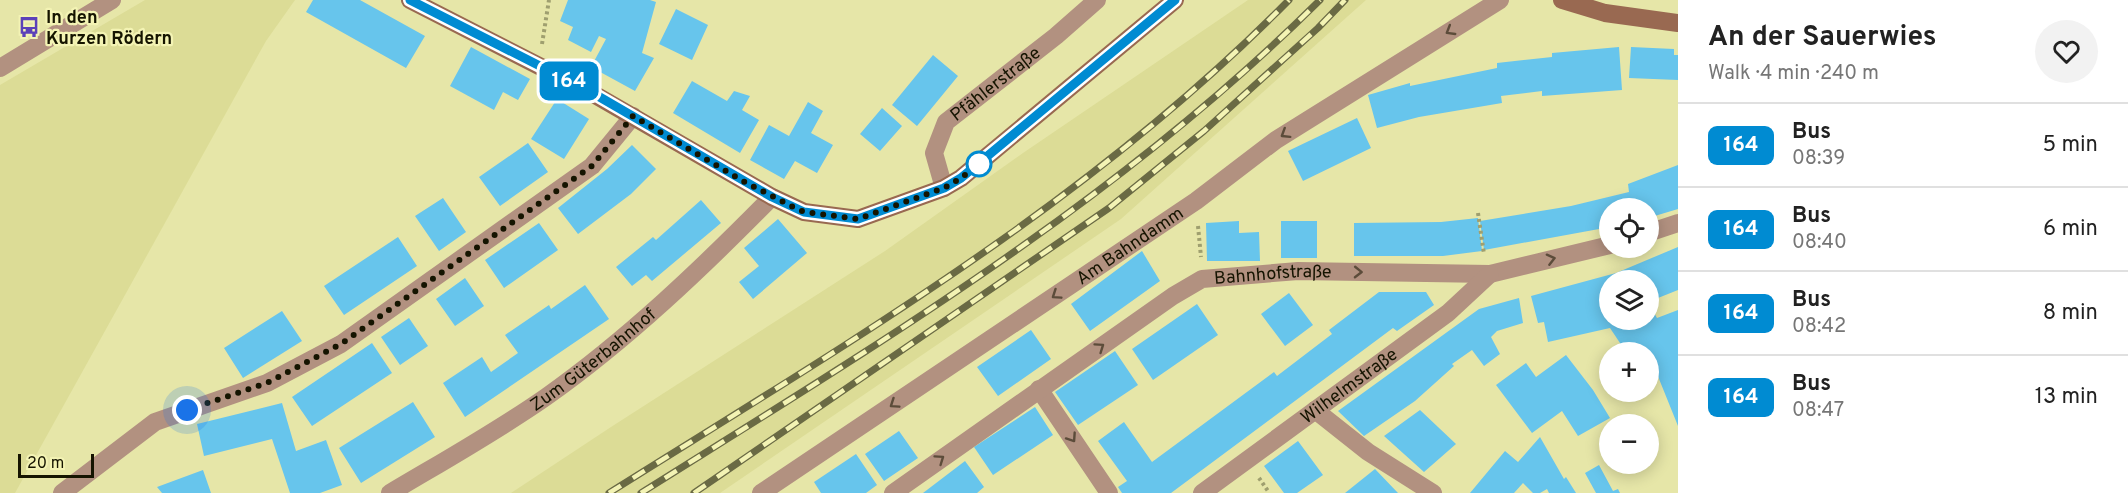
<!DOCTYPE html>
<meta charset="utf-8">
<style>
:root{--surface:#fff;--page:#f2f2f2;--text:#222;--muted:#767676;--line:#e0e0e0}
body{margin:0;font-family:Overpass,sans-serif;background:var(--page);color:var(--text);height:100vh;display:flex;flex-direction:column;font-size:22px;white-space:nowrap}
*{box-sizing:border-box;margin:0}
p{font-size:20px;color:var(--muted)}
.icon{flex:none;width:33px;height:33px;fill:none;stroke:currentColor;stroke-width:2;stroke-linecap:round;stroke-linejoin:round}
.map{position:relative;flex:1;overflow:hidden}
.details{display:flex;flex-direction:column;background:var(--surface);width:450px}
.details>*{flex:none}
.badge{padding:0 12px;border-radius:9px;font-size:21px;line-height:39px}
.controls{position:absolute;left:1599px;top:198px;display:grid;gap:12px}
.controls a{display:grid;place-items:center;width:60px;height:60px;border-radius:50%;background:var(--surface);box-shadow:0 3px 15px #0003;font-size:30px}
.scale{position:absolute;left:18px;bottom:15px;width:76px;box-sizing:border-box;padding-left:6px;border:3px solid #151400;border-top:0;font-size:16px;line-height:21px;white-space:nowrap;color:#151400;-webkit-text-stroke:4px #f3f3b4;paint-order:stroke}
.you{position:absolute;width:30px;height:30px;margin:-15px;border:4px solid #fff;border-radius:50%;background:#1a73e8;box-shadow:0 0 0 9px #1a73e833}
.map>.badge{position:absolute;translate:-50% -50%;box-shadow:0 0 0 3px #fff}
.round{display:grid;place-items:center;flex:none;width:63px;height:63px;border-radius:32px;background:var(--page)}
.overview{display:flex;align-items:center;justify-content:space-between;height:102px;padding:0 30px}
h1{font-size:28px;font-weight:700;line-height:45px}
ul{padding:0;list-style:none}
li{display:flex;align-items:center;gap:18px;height:84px;padding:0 30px;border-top:2px solid var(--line)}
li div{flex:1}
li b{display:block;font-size:22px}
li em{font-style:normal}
li .badge{min-width:66px;font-weight:700;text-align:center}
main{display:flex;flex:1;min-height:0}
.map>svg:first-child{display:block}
</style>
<main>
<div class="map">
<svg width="1678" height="493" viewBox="0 0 1678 493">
<rect width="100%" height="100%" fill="#e6e6a8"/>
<path fill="#dcdc96" d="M145,0H295L266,41L15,493H0V85Z
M1248,0H1366L1121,219L720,493H511L611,427L885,251L1023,153Z"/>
<path fill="#67c5ec" d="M313,0H360L425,36L406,68L306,12Z
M568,0H650L656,2L642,53L654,58L635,91L591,67L606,39L599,36L591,52L568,40L573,27L560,21Z
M676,9L708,25L692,60L659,44Z
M471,47L530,79L518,100L503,92L494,110L450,86Z
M1619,47L1622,90L1542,96V91L1501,96L1502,103L1419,117L1377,128L1368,95L1410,83V86L1497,68V63L1552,57V53Z
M1631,47L1674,49V55H1678V80L1629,78Z
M933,55L958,76L917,126L892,105Z
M692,81L727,101L734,91L750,96L742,110L759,120L740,153L673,113Z
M557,99L589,119L564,159L531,139Z
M808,102L823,111L811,133L833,145L817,173L795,161L784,179L750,160L769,125L789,136Z
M882,108L902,126L880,151L860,134Z
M1357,118L1371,148L1303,181L1288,151Z
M528,143L548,172L500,206L479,177Z
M632,145L656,169L631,194L578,234L558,208L607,169Z
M1678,165V209L1648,218V208H1610V227L1484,250L1480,221L1571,206L1629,192L1628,184Z
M443,198L466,232L439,251L415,216Z
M701,200L721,223L652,281L646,275L632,286L616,267L653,237L656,240Z
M1478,218L1482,251L1443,256H1354V223L1441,222Z
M778,219L807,253L753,299L739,282L759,266L744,248Z
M1239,221V233L1259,232L1260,261H1207L1206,223Z
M1281,221H1317V258H1281Z
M539,223L558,250L504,288L485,260Z
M398,237L417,266L344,315L324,286Z
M1678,247V290L1648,302V280H1610V320H1648V302L1657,318L1678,310V426L1653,364L1648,366V352H1626L1610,328L1548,342L1544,322L1538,323L1531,296L1616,273Z
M1142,251L1160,281L1090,331L1071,304Z
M465,278L484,306L455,326L436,299Z
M585,285L609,319L465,417L443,383L482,357L491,372L518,353L505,335L549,305L551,309Z
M1379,292H1426L1434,305L1397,331L1393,328L1171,493H1122L1118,487L1127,481L1098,441L1124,422L1152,462L1274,372L1277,376L1332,334L1329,330Z
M1289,293L1313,325L1285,346L1261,314Z
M1519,298L1523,323L1497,331L1491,337L1500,354L1484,366L1472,350L1452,364L1454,366L1415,401L1364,436L1338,411L1479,309Z
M1197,304L1218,335L1153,380L1132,349Z
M282,311L302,341L243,378L224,348Z
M409,318L428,346L400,365L381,337Z
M1031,330L1051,359L998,396L977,367Z
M372,343L392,373L312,426L292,397Z
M1115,351L1138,385L1078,425L1055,392Z
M1566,355L1593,390L1610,418L1578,436L1562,411L1532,433L1496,385L1526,363L1536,377Z
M413,402L435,437L361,483L339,448Z
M282,403L296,451L326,440L342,485L320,493H290L272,439L204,456L197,424Z
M1035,407L1053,435L993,475L974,447Z
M1420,410L1456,444L1424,472L1384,436Z
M899,431L918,458L884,481L865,454Z
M1540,437L1564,479L1566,477L1576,493H1549L1547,489L1540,493H1533L1523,483L1514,493H1470L1505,451L1518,462Z
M1298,441L1323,475L1297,493H1284L1264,466Z
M856,454L877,485L866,493H821L814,482Z
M965,461L984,487L977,493H923Z
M1599,465L1613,491L1618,489L1620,493H1596L1585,473Z
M1375,469L1398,493H1345Z
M203,470L211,493H162L157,487Z"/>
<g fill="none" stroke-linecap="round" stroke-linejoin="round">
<path stroke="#9f9f6f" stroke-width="4" stroke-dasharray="3 3" stroke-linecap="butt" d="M542,44L549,0
M1478,213L1484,254
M1198,226L1201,257
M1259,478L1268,491"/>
<g stroke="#b29180" stroke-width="18">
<path d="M0,68L112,0"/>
<path id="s1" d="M944,188L934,153L946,122L1056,36L1097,0"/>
<path d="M1648,233L1678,223"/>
<path d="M1039,389L1109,493"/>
<path d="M1315,410L1368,452L1433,493"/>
<path d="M62,493L155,422L267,383L341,344L592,166L633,116"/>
<path id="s2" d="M390,493C442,462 496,432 546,397C628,339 702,268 772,197"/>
<path id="s3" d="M761,493L1196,201L1276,140L1500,0"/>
<path id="s4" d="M893,493L1173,296L1202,279L1298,271L1490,274L1610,245"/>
<path id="s5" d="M1202,493L1448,313L1490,274"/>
</g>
<path stroke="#996951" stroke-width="18" d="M410,0L590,92L772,197L804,212L858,219L944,188L961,178L1175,0
M1562,0L1605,13L1678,23"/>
<defs>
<path id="rail" d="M609,493C848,343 1089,203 1289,0
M641,493C880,343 1118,201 1320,0
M694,493L1109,208L1204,131L1318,28L1345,0"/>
</defs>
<use href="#rail" stroke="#6a6a44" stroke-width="7"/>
<use href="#rail" stroke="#f3f3b4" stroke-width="4.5" stroke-dasharray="14" stroke-linecap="butt"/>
</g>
<defs><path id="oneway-chevron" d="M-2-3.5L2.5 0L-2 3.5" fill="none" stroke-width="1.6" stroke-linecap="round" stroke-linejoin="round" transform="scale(1.5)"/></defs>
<g stroke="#5c4c3a">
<use href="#oneway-chevron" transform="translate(1450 31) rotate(149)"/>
<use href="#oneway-chevron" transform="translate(1285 134) rotate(148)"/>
<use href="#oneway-chevron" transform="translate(1551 259) rotate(-14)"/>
<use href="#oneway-chevron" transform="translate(1358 272) rotate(1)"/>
<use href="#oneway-chevron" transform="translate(1056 295) rotate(146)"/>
<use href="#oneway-chevron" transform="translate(1100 347) rotate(-35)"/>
<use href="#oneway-chevron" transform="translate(894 404) rotate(146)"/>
<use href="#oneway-chevron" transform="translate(1072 438) rotate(56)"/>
<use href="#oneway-chevron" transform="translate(940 459) rotate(-35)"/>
</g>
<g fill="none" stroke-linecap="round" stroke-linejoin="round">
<defs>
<path id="line" d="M410,0L591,92L772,197L804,212L858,219L944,188L961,178L1175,0"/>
</defs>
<use href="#line" stroke="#fff" stroke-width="14"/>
<use href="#line" stroke="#008bd2" stroke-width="9"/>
<path stroke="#151400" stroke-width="6" stroke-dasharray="0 10.8" d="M187,410L267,383L341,344L592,166L633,116L743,181L791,206L804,212L858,219L944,188L961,178L979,164"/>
</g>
<defs>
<symbol id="bus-bare" viewBox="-9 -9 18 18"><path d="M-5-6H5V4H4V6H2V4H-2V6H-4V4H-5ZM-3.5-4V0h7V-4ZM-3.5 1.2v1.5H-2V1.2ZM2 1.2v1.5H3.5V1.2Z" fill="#5c41b9" stroke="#f3f3b4" stroke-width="2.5" paint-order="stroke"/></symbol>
</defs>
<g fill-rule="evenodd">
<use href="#bus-bare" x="14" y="12" width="30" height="30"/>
</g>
<circle fill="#fff" stroke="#008bd2" stroke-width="3" cx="979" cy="164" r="12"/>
<g text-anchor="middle" stroke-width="4.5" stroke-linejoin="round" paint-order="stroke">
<g font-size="18" font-weight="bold" fill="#151400" stroke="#f3f3b4" text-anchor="start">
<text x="46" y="23">In den<tspan x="46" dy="21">Kurzen Rödern</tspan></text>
</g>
<g font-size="18" fill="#151400" stroke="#f3f3b4">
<text dy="6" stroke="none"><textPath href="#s1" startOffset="132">Pfählerstraße</textPath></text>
<text dy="6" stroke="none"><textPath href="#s3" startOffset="444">Am Bahndamm</textPath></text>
<text dy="6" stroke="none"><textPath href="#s4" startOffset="447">Bahnhofstraße</textPath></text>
<text dy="6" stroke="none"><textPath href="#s2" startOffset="243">Zum Güterbahnhof</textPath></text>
<text dy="6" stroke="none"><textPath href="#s5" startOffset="182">Wilhelmstraße</textPath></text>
</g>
</g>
</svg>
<div class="controls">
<a><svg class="icon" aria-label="locate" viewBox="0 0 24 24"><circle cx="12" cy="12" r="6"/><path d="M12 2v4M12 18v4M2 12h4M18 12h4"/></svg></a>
<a><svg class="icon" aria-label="layers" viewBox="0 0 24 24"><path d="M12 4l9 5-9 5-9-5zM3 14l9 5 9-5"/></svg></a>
<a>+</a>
<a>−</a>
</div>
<div class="scale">20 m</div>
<div class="you" style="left:187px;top:410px"></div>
<b class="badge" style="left:569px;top:81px;background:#008bd2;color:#fff">164</b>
</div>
<section class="details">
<div class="overview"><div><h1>An der Sauerwies</h1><p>Walk · 4 min · 240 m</p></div><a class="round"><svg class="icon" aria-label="heart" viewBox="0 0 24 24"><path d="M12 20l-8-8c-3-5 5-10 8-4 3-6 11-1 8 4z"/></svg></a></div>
<ul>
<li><span class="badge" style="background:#008bd2;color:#fff">164</span><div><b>Bus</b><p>08:39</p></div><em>5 min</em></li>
<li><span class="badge" style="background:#008bd2;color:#fff">164</span><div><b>Bus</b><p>08:40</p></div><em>6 min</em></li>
<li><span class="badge" style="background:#008bd2;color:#fff">164</span><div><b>Bus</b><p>08:42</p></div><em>8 min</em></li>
<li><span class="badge" style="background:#008bd2;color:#fff">164</span><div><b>Bus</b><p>08:47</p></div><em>13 min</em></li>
</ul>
</section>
</main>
